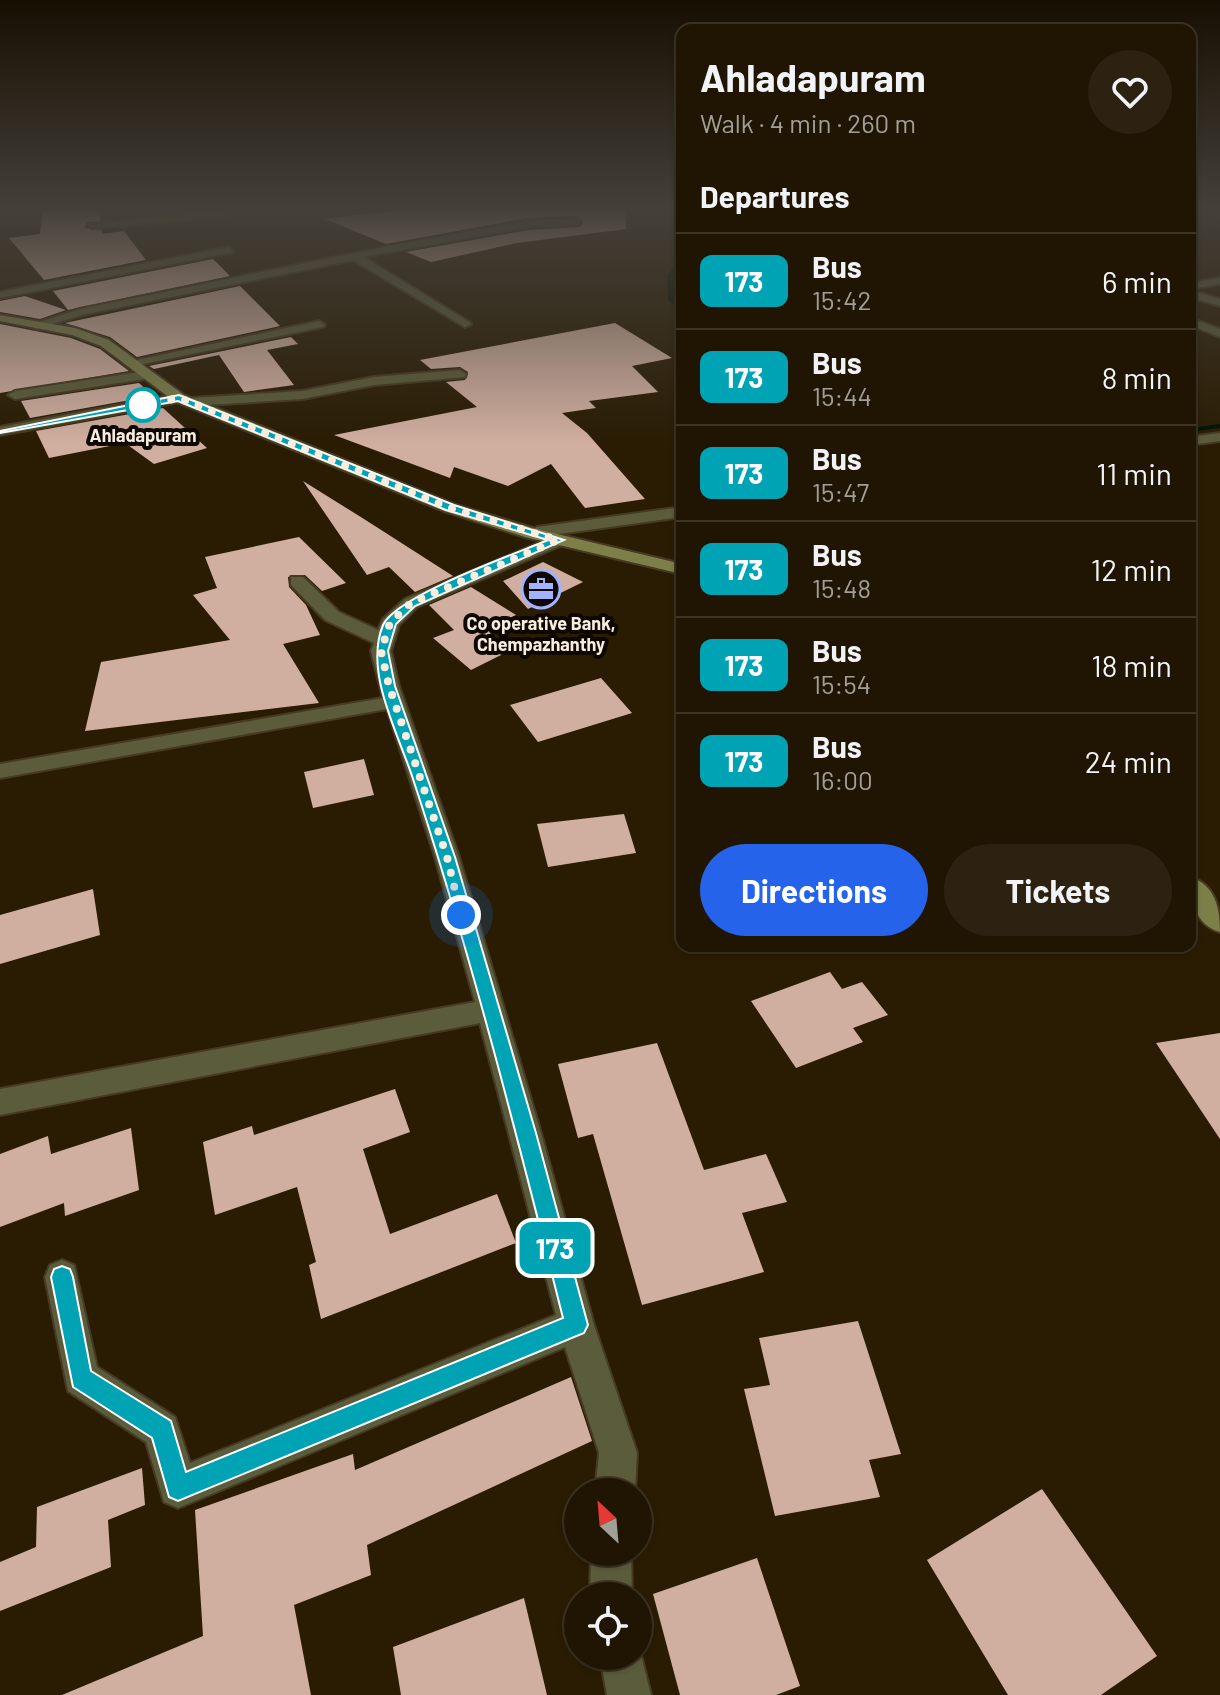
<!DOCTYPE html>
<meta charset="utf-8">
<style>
:root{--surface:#201502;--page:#2d2211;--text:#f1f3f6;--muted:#a29f99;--line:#3d3424;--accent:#2563eb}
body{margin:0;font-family:Barlow,sans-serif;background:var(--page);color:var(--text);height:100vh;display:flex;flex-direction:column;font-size:30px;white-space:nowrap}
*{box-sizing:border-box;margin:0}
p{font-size:26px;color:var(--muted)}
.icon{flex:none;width:44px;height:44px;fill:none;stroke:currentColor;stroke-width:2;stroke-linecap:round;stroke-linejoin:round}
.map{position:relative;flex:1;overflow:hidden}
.sheet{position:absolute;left:676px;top:24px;width:520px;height:928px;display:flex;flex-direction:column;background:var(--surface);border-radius:16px;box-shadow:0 2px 6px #0004,0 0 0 2px var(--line)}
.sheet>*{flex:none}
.badge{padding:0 16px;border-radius:12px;font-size:28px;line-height:52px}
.needle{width:52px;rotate:334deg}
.tools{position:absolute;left:564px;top:1478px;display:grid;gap:16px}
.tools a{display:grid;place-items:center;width:88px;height:88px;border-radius:50%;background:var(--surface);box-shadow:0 2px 6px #0004,0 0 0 2px var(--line);font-size:40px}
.you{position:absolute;width:40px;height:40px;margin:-20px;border:6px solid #fff;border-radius:50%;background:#1a73e8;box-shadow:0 0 0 12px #1a73e833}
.map>.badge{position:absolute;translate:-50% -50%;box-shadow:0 0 0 4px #fff}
h2{padding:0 24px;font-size:30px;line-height:72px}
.round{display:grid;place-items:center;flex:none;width:84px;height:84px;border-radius:42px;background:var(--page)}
.summary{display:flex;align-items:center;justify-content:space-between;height:136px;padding:0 24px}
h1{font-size:38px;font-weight:700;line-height:60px}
.button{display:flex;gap:16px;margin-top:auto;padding:16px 24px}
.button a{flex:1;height:92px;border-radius:48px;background:var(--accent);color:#fff;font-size:32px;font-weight:700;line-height:92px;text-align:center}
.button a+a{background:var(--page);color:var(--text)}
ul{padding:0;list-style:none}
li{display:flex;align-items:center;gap:24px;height:96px;padding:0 24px;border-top:2px solid var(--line)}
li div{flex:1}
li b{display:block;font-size:30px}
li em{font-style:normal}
li .badge{min-width:88px;font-weight:700;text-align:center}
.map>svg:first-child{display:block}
</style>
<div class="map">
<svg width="1220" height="1695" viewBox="0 0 1220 1695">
<rect width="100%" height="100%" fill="#2a1c03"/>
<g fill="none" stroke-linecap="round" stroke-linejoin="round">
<path fill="#001400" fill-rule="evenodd" d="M591,207L602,210L626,207L601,214Z
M682,253V260L673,276L674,299L682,305V310L668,300L667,276Z
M1220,424V428L1190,432V428Z"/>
</g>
<path fill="#d1afa0" d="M426,207H625L626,229L517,243L431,262L406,252L528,230L580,227L583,222L577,216L527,218L386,244L325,219Z
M99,208L100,221L87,222L85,228L102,230V234L124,231L146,260L44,280L9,238L40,234L43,212Z
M213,259L230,276L68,310L53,291Z
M240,286L280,326L137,357L110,337L65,323Z
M25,296L66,310L40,319L0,312V301Z
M615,323L672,358L632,366L658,392L589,401L596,408L562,413L587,433L645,499L585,508L551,464L508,486L454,467L450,478L334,435L477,407L446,382L465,380L468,372L460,367L431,369L420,360Z
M0,324L71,338L100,349L129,371L0,393Z
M291,337L298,344L267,350L294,385L244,392L219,355L154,369L149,366Z
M139,383L153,396L30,418L21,401Z
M163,408L207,448L154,464L125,443L49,458L36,431Z
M303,481L364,519L453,576L415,592L389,567L367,575Z
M299,537L346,583L322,591L305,575L288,577L289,587L306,605L320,635L283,644L319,703L85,731L101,662L230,640L193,595L217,588L205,557Z
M543,562L583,582L528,609L503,581Z
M471,587L516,615L487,629L505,653L471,670L433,638L454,630L429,605Z
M601,678L632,713L538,742L510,705Z
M364,759L374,795L313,808L304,772Z
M624,814L636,853L548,867L537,824Z
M93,889L100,935L0,964V915Z
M830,972L842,989L862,982L888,1015L853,1028L863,1042L796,1068L751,1001Z
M1220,1033V1139L1156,1043Z
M657,1043L704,1170L766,1154L787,1202L742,1213L764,1272L642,1305L593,1134L578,1138L558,1064Z
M395,1089L410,1132L363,1149L390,1234L497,1194L516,1243L321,1319L309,1265L316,1262L297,1187L215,1215L203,1142L252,1126L254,1135Z
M131,1128L139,1190L65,1216L64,1203L0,1227V1154L48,1136L51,1154Z
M858,1321L901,1454L869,1460L880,1497L775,1516L744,1389L770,1385L759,1338Z
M571,1377L592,1441L367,1545L371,1575L294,1605L311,1695H62L203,1636L195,1510L353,1454L355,1470Z
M142,1468L145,1505L108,1520L111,1567L0,1611V1562L36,1547L37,1507Z
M1042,1489L1157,1656L1101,1695H1008L927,1560Z
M757,1558L800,1686L776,1695H680L653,1594Z
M524,1598L547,1695H401L393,1647Z"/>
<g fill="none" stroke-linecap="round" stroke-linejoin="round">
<defs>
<path id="street" d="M228,207L238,210L228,216L92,228L87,225L226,210Z
M577,219L580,224L528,227L363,257L469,322L471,324L465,327L353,260L82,315L36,329L30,325L80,309L405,243L528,221Z
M229,247L233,252L0,298V292Z
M1220,278V284L1190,289V283Z
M1190,290L1220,299V306L1190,297Z
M1190,318L1220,329V337L1190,325Z
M319,321L325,325L323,327L129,367L123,363Z
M460,370L466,374L465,377L374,385L302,399L191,406L184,402L191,398L302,391L374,377Z
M146,371L152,375L151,378L15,399L8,395L15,391Z
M179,394L184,395V401L0,435V427Z
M1220,433V441L1190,445V437Z
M682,507V517L537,537L529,532L537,527Z
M558,535L564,536V544L417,607L399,625L391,651L399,686L459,857L541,1133L594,1325L637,1453L635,1492H595L599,1453L565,1347L178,1508L164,1502L146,1442L68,1391L45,1277L50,1265L62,1260L74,1265L97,1367L175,1417L190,1463L556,1315L480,1023L0,1115V1089L475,1002L435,857L387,709L0,778V764L383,698L371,651L374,643L325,620L291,585V577H303L339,612L378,630L383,619L405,599Z
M591,1552H631L632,1596H590Z
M638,1643L651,1695H607L600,1656H638Z"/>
<path id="secondary" d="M0,315L75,328L109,340L184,395L456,505L536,529L682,564V574L525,537L444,511L174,401L101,346L72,335L0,321Z
M1190,877C1216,885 1220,909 1220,932C1195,925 1190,900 1190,877Z"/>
</defs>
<use href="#street" stroke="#473922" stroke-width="4"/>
<use href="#secondary" stroke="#473922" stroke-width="4"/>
<use href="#street" fill="#5b5c3b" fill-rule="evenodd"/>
<use href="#secondary" fill="#7d7f49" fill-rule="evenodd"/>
</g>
<linearGradient id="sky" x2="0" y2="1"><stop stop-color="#170f02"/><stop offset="0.47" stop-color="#444039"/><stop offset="1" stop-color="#444039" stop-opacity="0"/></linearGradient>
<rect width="1220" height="444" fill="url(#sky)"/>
<path fill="#00a3b4" stroke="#fff" stroke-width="2" d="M179,395L454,505L564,540L415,606L396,624L388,651L395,686L455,857L536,1133L588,1325L584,1333L178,1501L169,1497L152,1438L73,1387L51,1277L54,1269L62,1266L70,1269L73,1277L91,1371L171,1421L186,1472L563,1318C517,1136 471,954 412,776C397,731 364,671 383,625C396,596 515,554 548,540L446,510L178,401L0,433V431Z"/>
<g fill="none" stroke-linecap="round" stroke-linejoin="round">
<path stroke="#f8eddf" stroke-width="8" stroke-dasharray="0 14.4" d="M143,405L179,398L450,508L558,540L411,603L390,623L381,651L389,686L447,857L461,915"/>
</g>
<defs>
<symbol id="office-ring" viewBox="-11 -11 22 22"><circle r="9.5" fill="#0e0701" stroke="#a2b2fd" stroke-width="1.5"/><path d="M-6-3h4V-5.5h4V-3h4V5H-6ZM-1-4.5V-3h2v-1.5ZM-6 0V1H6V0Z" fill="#a2b2fd"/></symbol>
</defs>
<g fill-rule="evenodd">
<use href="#office-ring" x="519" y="567" width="44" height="44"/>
</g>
<circle fill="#fff" stroke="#00a3b4" stroke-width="4" cx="143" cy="405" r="16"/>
<g text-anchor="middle" stroke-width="8" stroke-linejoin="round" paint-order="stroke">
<g font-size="18" font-weight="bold" fill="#f8eddf" stroke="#0e0701">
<text x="143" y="442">Ahladapuram</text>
</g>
<g font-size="18" font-weight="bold" fill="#f8eddf" stroke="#0e0701">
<text x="541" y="630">Co operative Bank,<tspan x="541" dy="21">Chempazhanthy</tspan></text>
</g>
</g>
</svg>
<div class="tools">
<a><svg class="needle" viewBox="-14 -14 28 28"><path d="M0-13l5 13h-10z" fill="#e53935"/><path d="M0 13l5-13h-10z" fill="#a29f99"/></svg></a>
<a><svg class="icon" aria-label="locate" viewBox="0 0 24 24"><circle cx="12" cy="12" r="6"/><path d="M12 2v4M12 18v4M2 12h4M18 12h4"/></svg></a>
</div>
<div class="you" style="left:461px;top:915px"></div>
<b class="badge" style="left:555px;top:1248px;background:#00a3b4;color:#fff">173</b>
<section class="sheet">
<div class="summary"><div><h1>Ahladapuram</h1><p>Walk · 4 min · 260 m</p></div><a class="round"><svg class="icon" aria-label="heart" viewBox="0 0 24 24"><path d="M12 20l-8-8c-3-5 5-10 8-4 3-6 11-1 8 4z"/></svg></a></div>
<h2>Departures</h2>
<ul>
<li><span class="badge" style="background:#00a3b4;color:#fff">173</span><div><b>Bus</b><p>15:42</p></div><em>6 min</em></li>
<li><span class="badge" style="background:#00a3b4;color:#fff">173</span><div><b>Bus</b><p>15:44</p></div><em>8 min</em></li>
<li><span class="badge" style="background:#00a3b4;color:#fff">173</span><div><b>Bus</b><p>15:47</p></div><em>11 min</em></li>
<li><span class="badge" style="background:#00a3b4;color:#fff">173</span><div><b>Bus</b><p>15:48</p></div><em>12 min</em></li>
<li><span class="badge" style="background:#00a3b4;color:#fff">173</span><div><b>Bus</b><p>15:54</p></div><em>18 min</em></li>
<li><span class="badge" style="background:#00a3b4;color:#fff">173</span><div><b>Bus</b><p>16:00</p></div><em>24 min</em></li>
</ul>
<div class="button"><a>Directions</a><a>Tickets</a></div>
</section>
</div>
